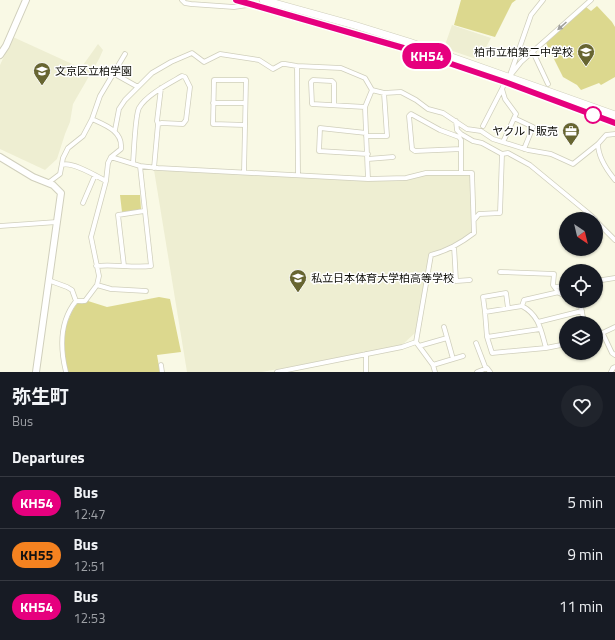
<!DOCTYPE html>
<meta charset="utf-8">
<style>
:root{--surface:#171b24;--page:#20242c;--text:#f1f3f6;--muted:#9ea1a6;--line:#363941}
body{margin:0;font-family:"Titillium Web","Noto Sans JP",sans-serif;background:var(--page);color:var(--text);height:100vh;display:flex;flex-direction:column;font-size:15px;white-space:nowrap}
*{box-sizing:border-box;margin:0}
p{font-size:13px;color:var(--muted)}
.icon{flex:none;width:22px;height:22px;fill:none;stroke:currentColor;stroke-width:2;stroke-linecap:round;stroke-linejoin:round}
.map{position:relative;height:372px;overflow:hidden}
.sheet{display:flex;flex-direction:column;background:var(--surface);flex:1}
.sheet>*{flex:none}
.badge{padding:0 8px;border-radius:13px;font-size:14px;line-height:26px}
.needle{width:26px;rotate:145deg}
.buttons{position:absolute;left:559px;top:212px;display:grid;gap:8px}
.buttons a{display:grid;place-items:center;width:44px;height:44px;border-radius:50%;background:var(--surface);box-shadow:0 1px 3px #0004;font-size:20px}
.map>.badge{position:absolute;translate:-50% -50%;box-shadow:0 0 0 2px #fff}
h2{padding:0 12px;font-size:15px;line-height:36px}
.round{display:grid;place-items:center;flex:none;width:42px;height:42px;border-radius:21px;background:var(--page)}
.summary{display:flex;align-items:center;justify-content:space-between;height:68px;padding:0 12px}
h1{font-size:19px;font-weight:700;line-height:30px}
ul{padding:0;list-style:none}
li{display:flex;align-items:center;gap:12px;height:52px;padding:0 12px;border-top:1px solid var(--line)}
li div{flex:1}
li b{display:block;font-size:15px}
li em{font-style:normal}
li .badge{min-width:44px;font-weight:700;text-align:center}
.map>svg:first-child{display:block}
</style>
<div class="map">
<svg width="615" height="372" viewBox="0 0 615 372">
<rect width="100%" height="100%" fill="#f9f9e5"/>
<path fill="#eeeed2" d="M452,25L491,38L479,60L444,48Z
M13,37L81,68L98,44L103,50L99,59L73,104L70,122L65,134L57,159L45,170L0,149V65Z
M154,170L368,181L405,180L428,175L469,174L471,176L472,232L463,239L430,254L415,333L401,346L262,372H187Z"/>
<path fill="#dcd88e" d="M461,0H516L512,3L495,37L454,25Z
M597,6L612,22L615,27V77L601,85L599,83L581,90L577,85L563,77L546,43L586,7L591,11Z
M120,195H140L141,209L140,210L122,212Z
M159,297L170,299L181,352L157,355L160,372H67C62,351 61,336 70,316C72,311 74,307 78,303L82,304L88,301L107,307Z"/>
<g fill="none" stroke-linecap="round" stroke-linejoin="round">
<defs>
<path id="street" d="M182,0L185,3L191,4L234,7L248,5
M533,52L548,84
M297,66L298,175
M113,73L138,87
M510,75L531,15L543,0
M213,103H245
M334,105V83L332,81L313,80L311,82L312,104L365,107
M514,118L533,127L524,149
M92,119C105,125 123,131 121,149L111,157L140,166L158,168L368,179L406,178L426,173H472L474,233C461,243 447,251 431,255L416,342L433,365L435,372
M456,121L457,130L461,134L473,141L482,143L502,154
M158,124L157,121L161,88
M483,126L502,89
M115,130L119,109L125,100L152,73L171,62L192,53L204,62L220,54L259,60L273,69L282,64H285L297,66L341,68L365,78L372,90L384,93L401,92L416,100L428,109L443,113L467,129L481,131L493,139L528,150L551,154L573,164L598,144L606,135L615,134
M366,133L320,128L319,151L368,154
M366,136H387L384,93
M503,142L516,114L505,99L502,89L505,82L521,62L591,0
M598,144C598,157 606,169 615,180
M461,149L415,151L412,149L409,116L411,114L440,130L459,137L461,140V172
M368,159L393,157
M133,163C134,152 135,116 139,108C146,95 170,83 182,76L185,77L190,87L186,120L183,124L162,123L158,124L154,168
M62,165C72,161 96,176 106,181
M244,172L246,80H214L213,124L245,125
M368,179L365,107L372,90
M48,183L60,174L63,158L68,148L83,136L92,119L100,96L125,54
M83,203L95,175
M474,220L479,214L500,213L502,154L508,153L530,165L587,212L595,219
M596,221L615,240
M0,226L57,222
M454,246L456,281L470,280
M96,266C114,264 132,268 151,266L140,166
M124,266L118,215L144,211
M500,272L554,274L553,285L559,293L566,296
M48,280L67,287L72,290L76,301H85L97,285L111,289L146,291
M596,281L615,278
M97,285L99,276L91,237L106,181L108,163L111,157
M555,287L566,286
M573,301H575
M580,301L584,323
M522,306L524,300L559,292
M508,308L506,293L483,297L485,312L522,306C539,315 541,330 546,348L566,344
M485,312L487,337
M538,322L582,311
M444,327L453,359
M540,329L487,337L492,353L546,348
M603,334L612,353L615,355
M596,336L615,327
M476,343L486,369
M419,346L447,338
M161,365L162,372
M433,365L463,356
M66,372C60,348 60,321 76,301
M277,372L402,347L416,342
M366,372V354
M477,372L487,368L490,372
M611,372L613,368L615,367"/>
<path id="secondary" d="M0,55L6,46L26,0
M0,157L33,177L53,185L61,193L36,372"/>
<path id="highway" d="M236,0L407,49L505,82L615,123
M263,0L354,25L409,42L615,115"/>
</defs>
<use href="#street" stroke="#d0cfbc" stroke-width="5.5"/>
<use href="#secondary" stroke="#d0cfbc" stroke-width="8"/>
<use href="#highway" stroke="#d0cfbc" stroke-width="8"/>
<use href="#street" stroke="#fff" stroke-width="4"/>
<use href="#secondary" stroke="#fff" stroke-width="6"/>
<use href="#highway" stroke="#fff" stroke-width="7"/>
</g>
<defs><path id="oneway-solid" d="M-6-.8H1V-3.2L6.5 0L1 3.2V.8H-6Z"/></defs>
<use fill="#9f9f9c" href="#oneway-solid" transform="translate(562 26) rotate(138)"/>
<g fill="none" stroke-linecap="round" stroke-linejoin="round">
<defs>
<path id="line" d="M236,0L407,49L505,82L615,123"/>
</defs>
<use href="#line" stroke="#fff" stroke-width="9"/>
<use href="#line" stroke="#e6007e" stroke-width="6"/>
</g>
<defs>
<symbol id="school-pin" viewBox="-11 -11 22 30"><path d="M0 17L-7.5 6A9.5 9.5 0 1 1 7.5 6Z" fill="#676531" stroke="#fff"/><path d="M0-5L7-2L0 1L-7-2ZM-4 1L0 2.5L4 1V4Q0 6-4 4Z" fill="#fff"/></symbol>
<symbol id="office-pin" viewBox="-11 -11 22 30"><path d="M0 17L-7.5 6A9.5 9.5 0 1 1 7.5 6Z" fill="#676531" stroke="#fff"/><path d="M-6-3h4V-5.5h4V-3h4V5H-6ZM-1-4.5V-3h2v-1.5ZM-6 0V1H6V0Z" fill="#fff"/></symbol>
</defs>
<g fill-rule="evenodd">
<use href="#school-pin" x="576" y="42" width="20" height="27"/>
<use href="#school-pin" x="32" y="61" width="20" height="27"/>
<use href="#office-pin" x="561" y="121" width="20" height="27"/>
<use href="#school-pin" x="288" y="268" width="20" height="27"/>
</g>
<circle fill="#fff" stroke="#e6007e" stroke-width="2" cx="593" cy="115" r="8"/>
<g text-anchor="middle" stroke-width="3" stroke-linejoin="round" paint-order="stroke">
<g font-size="11" fill="#0e0e07" stroke="#fff" text-anchor="end">
<text x="573" y="56">柏市立柏第二中学校</text>
<text x="55" y="75" text-anchor="start">文京区立柏学園</text>
<text x="558" y="135">ヤクルト販売</text>
<text x="311" y="282" text-anchor="start">私立日本体育大学柏高等学校</text>
</g>
</g>
</svg>
<div class="buttons">
<a><svg class="needle" viewBox="-14 -14 28 28"><path d="M0-13l5 13h-10z" fill="#e53935"/><path d="M0 13l5-13h-10z" fill="#9ea1a6"/></svg></a>
<a><svg class="icon" aria-label="locate" viewBox="0 0 24 24"><circle cx="12" cy="12" r="6"/><path d="M12 2v4M12 18v4M2 12h4M18 12h4"/></svg></a>
<a><svg class="icon" aria-label="layers" viewBox="0 0 24 24"><path d="M12 4l9 5-9 5-9-5zM3 14l9 5 9-5"/></svg></a>
</div>
<b class="badge" style="left:427px;top:56px;background:#e6007e;color:#fff">KH54</b>
</div>
<section class="sheet">
<div class="summary"><div><h1>弥生町</h1><p>Bus</p></div><a class="round"><svg class="icon" aria-label="heart" viewBox="0 0 24 24"><path d="M12 20l-8-8c-3-5 5-10 8-4 3-6 11-1 8 4z"/></svg></a></div>
<h2>Departures</h2>
<ul>
<li><span class="badge" style="background:#e6007e;color:#fff">KH54</span><div><b>Bus</b><p>12:47</p></div><em>5 min</em></li>
<li><span class="badge" style="background:#f58220;color:#111">KH55</span><div><b>Bus</b><p>12:51</p></div><em>9 min</em></li>
<li><span class="badge" style="background:#e6007e;color:#fff">KH54</span><div><b>Bus</b><p>12:53</p></div><em>11 min</em></li>
</ul>
</section>
